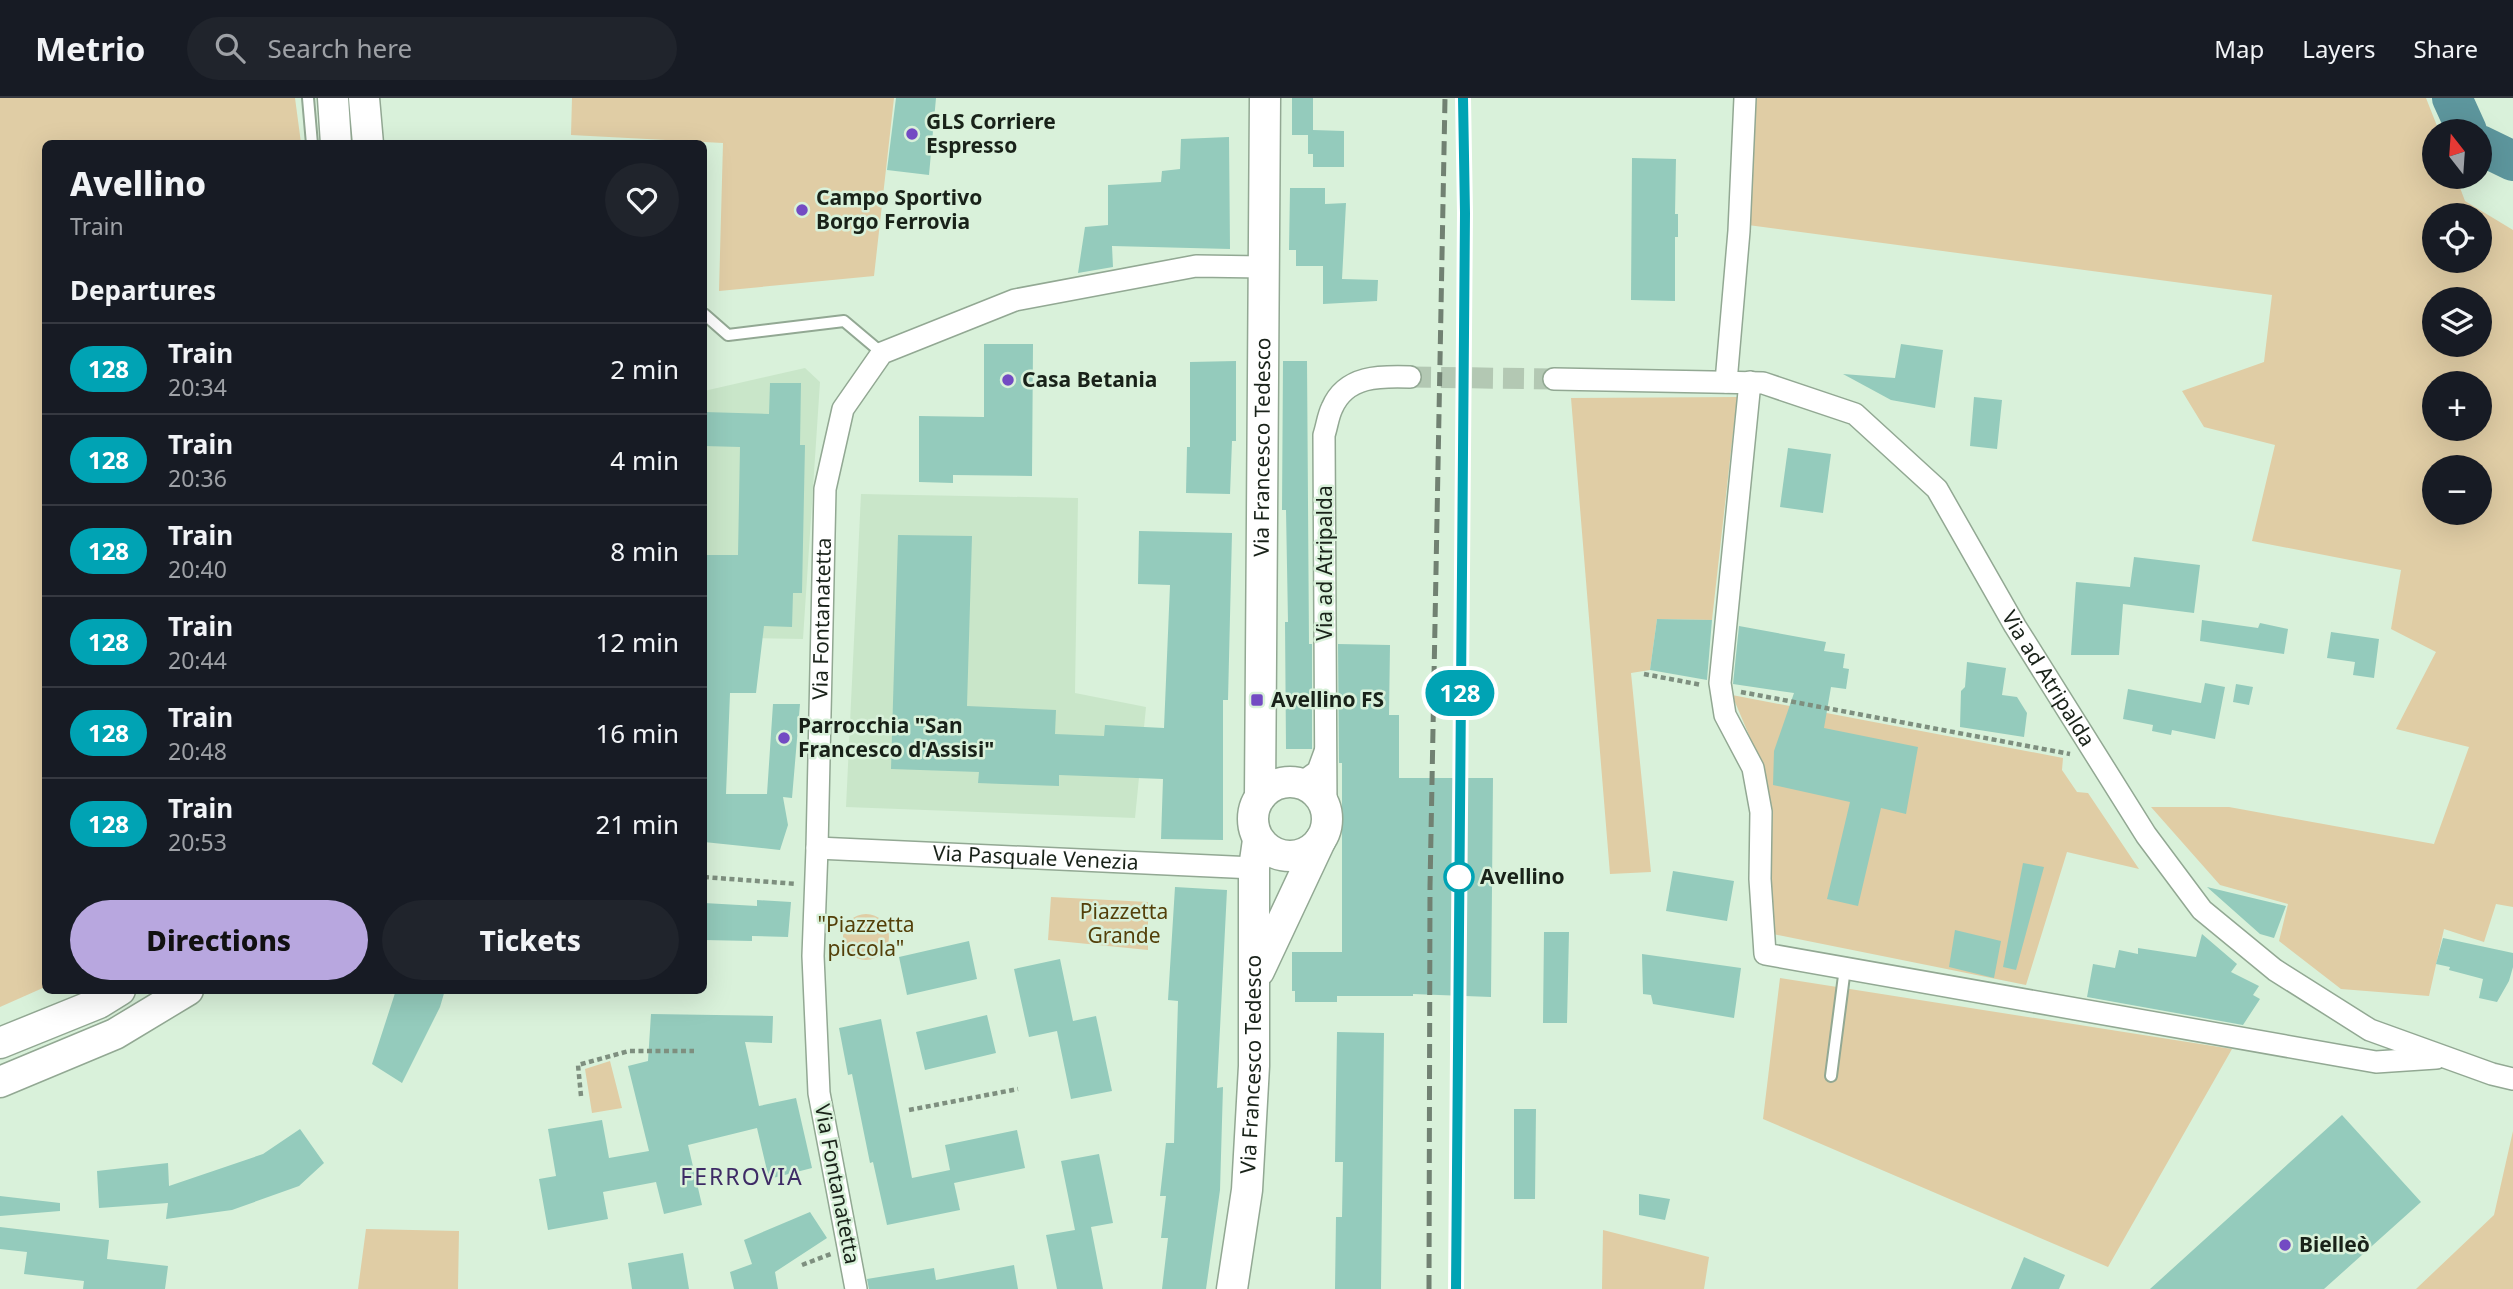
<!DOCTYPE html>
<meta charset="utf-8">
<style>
:root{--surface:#171b24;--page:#20242c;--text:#f1f3f6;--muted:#9ea1a6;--line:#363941;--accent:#b8a7df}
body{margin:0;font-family:"Noto Sans",sans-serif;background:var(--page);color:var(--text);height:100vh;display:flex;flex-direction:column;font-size:26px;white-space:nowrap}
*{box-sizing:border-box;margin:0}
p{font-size:23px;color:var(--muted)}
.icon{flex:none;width:38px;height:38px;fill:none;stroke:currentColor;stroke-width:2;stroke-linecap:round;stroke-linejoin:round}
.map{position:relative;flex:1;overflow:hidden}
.panel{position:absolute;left:42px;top:42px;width:665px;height:854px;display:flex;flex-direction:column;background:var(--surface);border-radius:10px;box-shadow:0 7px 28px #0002}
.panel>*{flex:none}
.badge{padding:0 14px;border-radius:23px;font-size:24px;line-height:46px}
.needle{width:46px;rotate:343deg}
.tools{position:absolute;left:2422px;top:21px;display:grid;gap:14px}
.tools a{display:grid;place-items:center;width:70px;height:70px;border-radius:50%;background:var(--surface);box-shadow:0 7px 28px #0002;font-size:35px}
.map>.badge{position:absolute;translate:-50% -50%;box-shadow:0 0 0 4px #fff}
h2{padding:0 28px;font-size:26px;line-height:63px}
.round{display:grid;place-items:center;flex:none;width:74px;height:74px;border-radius:37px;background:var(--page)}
.summary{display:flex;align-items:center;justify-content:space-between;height:119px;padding:0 28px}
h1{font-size:33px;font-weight:800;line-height:52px}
.primary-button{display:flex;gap:14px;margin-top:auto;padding:14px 28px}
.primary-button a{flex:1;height:80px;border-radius:42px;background:var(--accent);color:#111;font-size:28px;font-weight:800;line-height:80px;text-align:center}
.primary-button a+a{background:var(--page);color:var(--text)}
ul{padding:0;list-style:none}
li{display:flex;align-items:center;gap:21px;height:91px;padding:0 28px;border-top:2px solid var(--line)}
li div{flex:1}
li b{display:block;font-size:26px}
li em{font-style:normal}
li .badge{min-width:77px;font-weight:700;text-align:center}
header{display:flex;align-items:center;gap:42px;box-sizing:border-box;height:98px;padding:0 35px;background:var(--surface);border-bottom:2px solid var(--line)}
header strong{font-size:33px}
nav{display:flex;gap:38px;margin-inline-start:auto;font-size:24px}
.search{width:490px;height:63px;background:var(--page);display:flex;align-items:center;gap:18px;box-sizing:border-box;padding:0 24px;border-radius:38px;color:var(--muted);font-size:26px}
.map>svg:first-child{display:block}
</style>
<header>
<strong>Metrio</strong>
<div class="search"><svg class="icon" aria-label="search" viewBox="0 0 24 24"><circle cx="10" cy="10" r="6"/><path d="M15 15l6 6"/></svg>Search here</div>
<nav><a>Map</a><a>Layers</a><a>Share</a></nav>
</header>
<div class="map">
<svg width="2513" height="1191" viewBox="0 0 2513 1191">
<rect width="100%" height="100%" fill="#d9f1da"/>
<path fill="#c9e6c9" d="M805,270L820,284L803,541L704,539V293Z
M861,396L1078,400L1075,595L1146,609L1135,720L846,709Z"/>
<path fill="#e0cda5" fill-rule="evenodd" d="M0,0H295L301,45L46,46L45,889L0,909Z
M572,0H894L874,178L719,193L723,45L571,37Z
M1756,0H2426L2439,33H2434V79H2456L2465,103L2513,132V809L2496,806L2484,844L2444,831L2429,898L2341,891L2279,843L2288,806L2220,787L2151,709H2229L2434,746L2469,649L2396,631L2436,554L2391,531L2401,472L2252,443L2275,347L2204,329L2182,293L2264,264L2272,197L1748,127ZM2434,117H2480V163H2434ZM2434,201H2480V247H2434ZM2434,285H2480V331H2434ZM2434,369H2480V415H2434Z
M1737,299L1712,522L1657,521L1650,572L1631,575L1651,774L1610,776L1571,300Z
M1732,597L2063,660L2062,672L2077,694L2088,695L2139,771L2067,754L2026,887L1773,836L1768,721L1760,663Z
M1051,799L1148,804V852L1048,842Z
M843 839a23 23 0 1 1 46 0a23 23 0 1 1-46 0Z
M1780,880L2232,951L2108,1169L1763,1021Z
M610,963L622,1010L592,1015L585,971Z
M2513,1033V1191H2416L2494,1117Z
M366,1131L459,1133L458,1191H358Z
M1603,1132L1709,1159L1704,1191H1602Z"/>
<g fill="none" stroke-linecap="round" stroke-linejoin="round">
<path stroke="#5d969d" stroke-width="40" d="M2452,0L2467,33
M2480,47L2513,63"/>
</g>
<path fill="#94cbbc" d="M896,0H936L929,77L887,72Z
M1292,0H1313V32L1344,33V69H1313V56H1308V37H1292Z
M1229,39L1230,151L1112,148L1113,169L1078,175L1085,129L1108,127V87L1161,84L1162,73L1180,71L1181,41Z
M1632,60L1676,61L1675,116H1678V139H1675V203L1631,202Z
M1290,90H1325V106L1346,105L1342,181L1378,182L1377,203L1323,206V168H1296V152H1289Z
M984,246H1033L1032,378L953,377V385L919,384V318L984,319Z
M1901,246L1943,252L1935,310L1891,302L1843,276L1895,280Z
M1236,263V343H1232L1230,396L1186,395L1187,349H1190V264Z
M1283,263H1307L1309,546H1312V651H1286L1285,524H1288L1286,412H1282Z
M770,285H801L800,347H805L802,495H793L792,529L764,528L756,595H730L726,696H767L773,606H800L792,700L783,699L788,727L780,752L704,744V457H738L740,349L704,348V314L769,316Z
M1974,299L2002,302L1997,351L1970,348Z
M1788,350L1831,356L1823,415L1780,409Z
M1139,433L1232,435L1228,602H1223V742L1161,741L1163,681L1059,677V688L1002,686L978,685L979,674L891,671L898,437L972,438L967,608L1056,612L1055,636L1104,638L1105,627L1164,630L1170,487L1138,486Z
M2134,459L2200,467L2194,515L2123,506L2119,557H2071L2076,484L2130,489Z
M1657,521L1712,522L1707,582L1650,572Z
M2202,522L2258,530L2260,525L2288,531L2284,556L2200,543Z
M1739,528L1826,544L1824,553L1845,556L1843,570L1849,571L1846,591L1831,589L1824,630L1918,649L1906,716L1881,710L1858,808L1827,801L1850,704L1773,687L1774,653L1794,595L1733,586Z
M2331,534L2379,541L2374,580L2353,577L2355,564L2327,560Z
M1338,546L1390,547L1389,617H1399V680H1493L1491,899L1413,896V898H1337V904H1295V893H1292V854H1342V665H1339Z
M1967,564L2006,570L2002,597L2017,599L2027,615L2024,639L1960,629L1961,593L1965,589Z
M2205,585L2225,589L2215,641L2172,632L2171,637L2152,633L2153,627L2123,621L2128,591L2201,605Z
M2236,586L2253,589L2249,607L2233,604Z
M2023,765L2044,769L2016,872L2003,869Z
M1673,773L1734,783L1727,823L1666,813Z
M1175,789L1227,792L1217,990L1223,989L1220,1092L1206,1191H1162L1168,1140H1161L1166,1098H1160L1166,1045H1174L1178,903L1168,902Z
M2207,789L2286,808L2274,840L2260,836Z
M757,802L791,804L788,839L752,838V843L704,842V805L757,808Z
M1955,832L2001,843L1994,880L1949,869Z
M1544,834H1569L1567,925H1543Z
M2202,836L2237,866L2231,874L2259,888L2253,897L2260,901L2243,927L2087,899L2093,866L2115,870L2119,852L2138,856V850L2196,859Z
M2443,840L2513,855V869L2509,883L2497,904L2479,900L2483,881L2449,872L2450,869L2436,866Z
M969,843L977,881L907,897L899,859Z
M1642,856L1741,870L1734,920L1653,906L1651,897L1643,896Z
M1060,861L1073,923L1096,918L1112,993L1071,1001L1057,933L1029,939L1014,871Z
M396,892H445L440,909L402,985L372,966Z
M651,916L773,918L772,945L745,944L759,1008L796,1000L812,1070L769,1081L757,1030L688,1047L702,1107L664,1116L656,1084L603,1094L608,1121L548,1132L539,1081L556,1078L548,1031L602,1022L609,1060L649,1053L628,968L648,963Z
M987,917L996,955L925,972L916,934Z
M881,921L912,1080L950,1072L945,1047L1017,1032L1025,1070L954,1085L960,1112L887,1127L873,1064L870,1065L852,976L848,977L839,930Z
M1337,934L1384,935L1381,1191H1335L1336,1119H1342L1343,1064H1335Z
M1514,1011H1536L1535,1101H1514Z
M2342,1017L2421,1104L2324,1191H2150Z
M300,1031L324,1065L299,1088L232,1112L166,1121L168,1105L99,1110L97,1073L168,1065L169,1088L263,1056Z
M1099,1056L1113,1125L1091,1129L1103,1191H1057L1046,1137L1075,1132L1061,1063Z
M1639,1096L1670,1101L1665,1122L1639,1117Z
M0,1098L60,1105V1113L0,1118Z
M810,1114L827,1140L775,1174L778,1191H734L730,1174L752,1166L744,1142Z
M0,1129L109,1142L107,1161L168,1168L165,1191H83L84,1183L24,1176L27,1154L0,1151Z
M683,1155L689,1191H632L628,1165Z
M2024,1159L2065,1177L2059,1191H2011Z
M1014,1167L1018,1191H869L867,1181L934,1170L936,1182Z"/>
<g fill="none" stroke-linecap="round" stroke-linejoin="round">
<path stroke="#b3c8b3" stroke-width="21" stroke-dasharray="21 10" stroke-linecap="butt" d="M1410,279L1554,281"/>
<defs>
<path id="lane" d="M308,0L312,46
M704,216L728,237L844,223L882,255
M1831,978L1845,870"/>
<g id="street">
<path id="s1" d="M1554,281L1763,285L1855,316L1937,391L2015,528L2146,737L2202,812L2275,872L2370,932L2492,976L2513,981"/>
<path d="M1726,284L1739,133L1745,0"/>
<path d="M1750,284L1720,585L1725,617L1753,670L1761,714L1760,781L1765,856L2376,964L2436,960"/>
<path d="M1300,686L1318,673L1325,654"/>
<path d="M1326,712L1324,337C1327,328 1328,318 1332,310C1346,277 1381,278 1410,279"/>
<path id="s2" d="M817,750L1254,770"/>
<path id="s3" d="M856,1191L819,995L813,858L817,750L825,391L843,311L882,255L1015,202L1196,168L1263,169"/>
</g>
<g id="secondary">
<path d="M333,0L336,46"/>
<path d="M364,0L368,46"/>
<circle cx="1290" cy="721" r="37"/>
<path id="s4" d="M1260,699L1265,0"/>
<path d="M1259,873L1321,741"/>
<path d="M0,945L99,905L120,892"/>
<path d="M0,984L115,936L188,892"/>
<path id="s5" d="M1232,1191L1247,1092L1254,968V770L1258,742"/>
</g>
</defs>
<use href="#lane" stroke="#92a893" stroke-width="14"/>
<use href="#street" stroke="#92a893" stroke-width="24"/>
<use href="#secondary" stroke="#92a893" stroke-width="33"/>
<path stroke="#7e8f7f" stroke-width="4.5" stroke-dasharray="5 3.5" stroke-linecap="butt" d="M1644,576L1702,587
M1741,594L2070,656
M704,779L797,786
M581,998L578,967L629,953H694
M909,1012L1018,991
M802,1167L831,1156"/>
<use href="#lane" stroke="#fff" stroke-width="10"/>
<use href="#street" stroke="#fff" stroke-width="21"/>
<use href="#secondary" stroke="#fff" stroke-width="30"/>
<path stroke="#718172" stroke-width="5" stroke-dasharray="14 7" stroke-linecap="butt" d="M1429,1191L1430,789L1445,0
M1456,1191L1465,115L1463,0"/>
</g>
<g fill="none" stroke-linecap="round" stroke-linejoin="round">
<defs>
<path id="line" d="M1456,1191L1465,115L1463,0"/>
</defs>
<use href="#line" stroke="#fff" stroke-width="16"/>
<use href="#line" stroke="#00a3b4" stroke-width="10"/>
</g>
<g fill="#734bc3" stroke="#d9f1da" stroke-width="2.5">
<circle cx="912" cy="36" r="7"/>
<circle cx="802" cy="112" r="7"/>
<circle cx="1008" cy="282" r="7"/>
<rect x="1250" y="595" width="14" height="14" rx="3.5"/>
<circle cx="784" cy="640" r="7"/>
<circle cx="2285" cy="1147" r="7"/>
</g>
<circle fill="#fff" stroke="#00a3b4" stroke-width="3.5" cx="1459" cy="779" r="14"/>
<g text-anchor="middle" stroke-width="5" stroke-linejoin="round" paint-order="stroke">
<g font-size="21" font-weight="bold" fill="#192219" stroke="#d9f1da" text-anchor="start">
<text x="926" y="31">GLS Corriere<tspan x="926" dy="24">Espresso</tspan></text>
<text x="816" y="107">Campo Sportivo<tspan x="816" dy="24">Borgo Ferrovia</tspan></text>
<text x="1022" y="289">Casa Betania</text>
<text x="1271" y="609">Avellino FS</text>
<text x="798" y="635">Parrocchia "San<tspan x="798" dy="24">Francesco d'Assisi"</tspan></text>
<text x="2299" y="1154">Bielleò</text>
</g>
<g font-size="21" fill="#192219" stroke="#d9f1da">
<text dy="7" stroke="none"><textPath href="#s4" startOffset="350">Via Francesco Tedesco</textPath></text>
<text transform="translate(1325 465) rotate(-90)" y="7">Via ad Atripalda</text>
<text dy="7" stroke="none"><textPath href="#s3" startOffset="674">Via Fontanatetta</textPath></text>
<text dy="7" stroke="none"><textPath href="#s1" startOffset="637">Via ad Atripalda</textPath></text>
<text dy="7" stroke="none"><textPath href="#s2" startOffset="219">Via Pasquale Venezia</textPath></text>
<text dy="7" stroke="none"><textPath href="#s5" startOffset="226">Via Francesco Tedesco</textPath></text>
<text transform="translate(837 1086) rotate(79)" y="7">Via Fontanatetta</text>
</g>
<g font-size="21" font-weight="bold" fill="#192219" stroke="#d9f1da" text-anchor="start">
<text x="1480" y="786">Avellino</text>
</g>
<g font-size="21" fill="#533f09" stroke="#d9f1da">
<text x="1124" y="821">Piazzetta<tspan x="1124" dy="24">Grande</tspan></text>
<text x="866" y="834">"Piazzetta<tspan x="866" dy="24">piccola"</tspan></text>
</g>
<g font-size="23" letter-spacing="2" fill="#3e2b66" stroke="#d9f1da">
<text x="742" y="1087">FERROVIA</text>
</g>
</g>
</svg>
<div class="tools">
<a><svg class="needle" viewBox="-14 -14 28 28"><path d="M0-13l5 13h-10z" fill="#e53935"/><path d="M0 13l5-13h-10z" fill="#9ea1a6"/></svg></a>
<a><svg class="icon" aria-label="locate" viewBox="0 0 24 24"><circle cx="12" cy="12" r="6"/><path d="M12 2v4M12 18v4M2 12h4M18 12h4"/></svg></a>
<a><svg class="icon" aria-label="layers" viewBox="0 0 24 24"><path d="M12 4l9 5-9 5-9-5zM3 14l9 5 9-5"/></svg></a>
<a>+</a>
<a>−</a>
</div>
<b class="badge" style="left:1460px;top:595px;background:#00a3b4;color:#fff">128</b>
<section class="panel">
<div class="summary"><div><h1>Avellino</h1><p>Train</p></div><a class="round"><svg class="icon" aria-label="heart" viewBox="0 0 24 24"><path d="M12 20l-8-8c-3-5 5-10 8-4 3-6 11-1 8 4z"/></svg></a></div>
<h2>Departures</h2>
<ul>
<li><span class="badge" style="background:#00a3b4;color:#fff">128</span><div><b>Train</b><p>20:34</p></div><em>2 min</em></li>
<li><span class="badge" style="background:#00a3b4;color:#fff">128</span><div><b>Train</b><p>20:36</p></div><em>4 min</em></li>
<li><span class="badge" style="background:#00a3b4;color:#fff">128</span><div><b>Train</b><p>20:40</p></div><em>8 min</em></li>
<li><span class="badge" style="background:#00a3b4;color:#fff">128</span><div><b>Train</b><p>20:44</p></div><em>12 min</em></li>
<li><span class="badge" style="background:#00a3b4;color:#fff">128</span><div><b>Train</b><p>20:48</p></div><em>16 min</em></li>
<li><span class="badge" style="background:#00a3b4;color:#fff">128</span><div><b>Train</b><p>20:53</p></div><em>21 min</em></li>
</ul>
<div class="primary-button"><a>Directions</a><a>Tickets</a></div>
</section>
</div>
